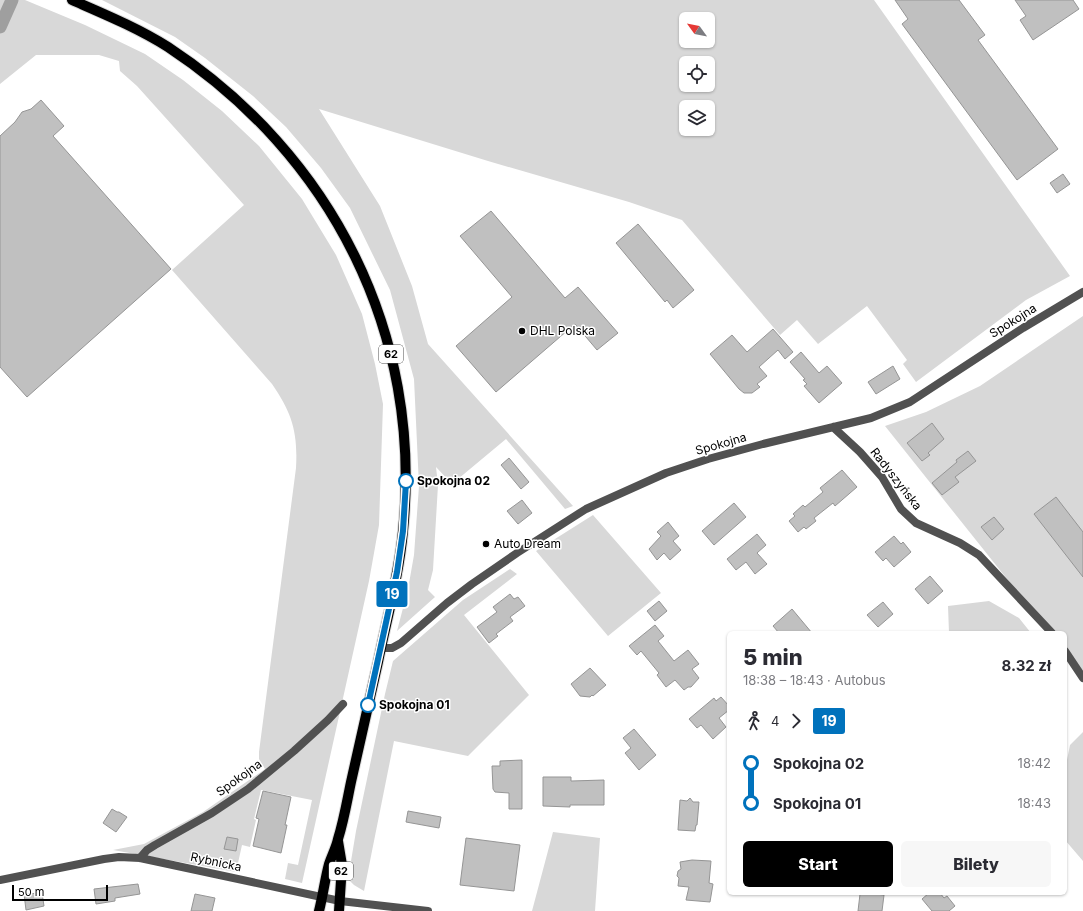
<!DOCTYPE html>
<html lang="pl">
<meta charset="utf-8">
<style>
:root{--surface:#fff;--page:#f7f7f7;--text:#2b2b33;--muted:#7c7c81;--accent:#000}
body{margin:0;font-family:Inter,sans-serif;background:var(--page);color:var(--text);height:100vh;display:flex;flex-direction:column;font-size:15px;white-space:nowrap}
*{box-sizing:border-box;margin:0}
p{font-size:13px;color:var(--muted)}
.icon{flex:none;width:22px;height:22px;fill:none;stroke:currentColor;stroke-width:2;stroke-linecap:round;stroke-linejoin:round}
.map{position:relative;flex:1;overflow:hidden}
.details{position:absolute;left:727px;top:631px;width:340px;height:264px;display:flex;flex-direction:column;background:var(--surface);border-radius:6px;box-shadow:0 1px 3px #0004}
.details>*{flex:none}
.badge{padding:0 8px;border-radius:3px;font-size:14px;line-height:26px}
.needle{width:26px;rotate:303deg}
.tools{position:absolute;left:679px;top:12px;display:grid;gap:8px}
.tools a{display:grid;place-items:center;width:36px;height:36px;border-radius:6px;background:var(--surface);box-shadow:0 1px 3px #0004;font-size:20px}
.scale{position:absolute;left:12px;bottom:10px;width:96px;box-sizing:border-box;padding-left:4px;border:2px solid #000;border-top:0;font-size:11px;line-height:14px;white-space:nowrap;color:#000;-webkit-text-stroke:3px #fff;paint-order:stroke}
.map>.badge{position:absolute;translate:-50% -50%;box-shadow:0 0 0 2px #fff}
.legs{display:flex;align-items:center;gap:6px;height:44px;padding:0 16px;font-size:13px}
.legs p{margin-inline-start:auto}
.summary{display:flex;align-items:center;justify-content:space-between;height:68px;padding:0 16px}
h1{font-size:22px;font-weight:800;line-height:30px}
.cta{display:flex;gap:8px;margin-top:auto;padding:8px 16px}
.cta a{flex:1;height:46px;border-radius:6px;background:var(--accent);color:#fff;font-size:16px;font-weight:800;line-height:46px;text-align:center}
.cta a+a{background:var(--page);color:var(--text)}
ul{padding:0 16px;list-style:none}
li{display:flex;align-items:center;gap:14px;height:40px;font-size:15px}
li i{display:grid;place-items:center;width:6px;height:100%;margin:0 5px;background:currentColor}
li i::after{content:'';width:10px;height:10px;margin:-5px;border:3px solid;border-radius:50%;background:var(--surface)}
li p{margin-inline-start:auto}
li:first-child i{background:linear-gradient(#0000 50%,currentColor 0)}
li:last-child i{background:linear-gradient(currentColor 50%,#0000 0)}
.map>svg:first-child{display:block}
</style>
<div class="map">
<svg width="1083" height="911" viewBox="0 0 1083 911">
<rect width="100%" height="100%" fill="#fff"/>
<path fill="#d8d8d8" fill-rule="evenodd" d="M0,0H25L85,25L145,54L183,80L222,111L259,146L302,199L336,255L362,314L375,364L383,404L379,525L369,581L302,883L285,879L288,863L298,865L312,800L261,790L254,819L256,820L250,847L242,845L236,872L113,850L144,844L203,812L265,769L259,759V752L296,468C298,432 292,413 272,384L172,270L244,205L137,86L120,71L119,61L99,55H36L0,84Z
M102,0H874L1070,276L1026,300L916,382L903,364L907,360L867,306L818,344L797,320L780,335L682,220L629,202L488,161L319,109L380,206L412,286L428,344L573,506L565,509L506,439L452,484L436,467L438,485L433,570L428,590L435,597L397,631L408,589L414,555L419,486L414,379L390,290L350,208L321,168L286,127L253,96L205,58L175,37ZM686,19H708V41H686ZM686,63H708V85H686ZM686,107H708V129H686Z
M1083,316V674L1065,652V633H1050L885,426L926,412L980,386Z
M593,515L661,593L608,636L536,551Z
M510,569L517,574L464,615L529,695L468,756L394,741L364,891L354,885L348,879L356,831L385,694L393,661L463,600Z
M989,601L1019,618L1031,633H949L948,606Z
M1083,732V861L1065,840V770L1070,745Z
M553,832L600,838L595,911H532Z"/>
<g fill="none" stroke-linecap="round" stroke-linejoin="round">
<path stroke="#9f9f9f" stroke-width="13" d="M0,27L12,0"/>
</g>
<path fill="#c0c0c0" stroke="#959595" d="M895,0H959L985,35L978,40L1058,149L1017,180L902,24L908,19Z
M1015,0H1073L1079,9L1033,40L1020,20L1026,16Z
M41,100L64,126L53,136L171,269L27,397L0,367V136L15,122L22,112L31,109Z
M1063,174L1070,184L1057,193L1050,183Z
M491,211L565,298L578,287L618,333L597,350L575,324L496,392L456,346L512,297L460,236Z
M638,224L694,290L673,308L667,300L665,302L616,243Z
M773,329L793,352L785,359L778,350L759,367L767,376L757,384L760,387L752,393H744L739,389L710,354L732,335L747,352Z
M801,352L819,373L827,366L842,383L819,403L804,386L807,384L803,380L805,379L790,362Z
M893,366L900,379L876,394L868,382Z
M932,423L944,439L928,453L930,455L922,461L907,443Z
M968,451L976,461L955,477L959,482L942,495L932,483L957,462L956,460Z
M509,458L529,482L521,489L501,465Z
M842,470L857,487L835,506L833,503L814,518L816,521L806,529L804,527L798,532L789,521L795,516L793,514L803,505L805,507L823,492L820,488Z
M1056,497L1083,532V577L1034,514Z
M522,500L532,513L518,524L507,511Z
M734,503L746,517L714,545L702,531Z
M994,517L1004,529L992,540L981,527Z
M668,522L679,536L673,541L681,550L670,560L664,553L657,560L649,549L661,536L657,532Z
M757,534L766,545L757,553L767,564L755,574L746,562L736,570L727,559Z
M894,536L901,544L903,542L911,552L894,567L886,558L883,561L875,552Z
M930,576L943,591L928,604L915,589Z
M510,594L514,599L518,597L525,606L510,617L513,621L496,634L498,636L489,643L477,627L497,612L493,607Z
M659,601L667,611L655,621L647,611Z
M883,602L893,614L878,627L867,615Z
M792,609L812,633H779L773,626Z
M655,625L664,636L658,641L674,661L688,650L699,664L692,669L699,678L691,687H688L684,690L675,680L666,687L657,675L659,673L641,651L637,655L629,646Z
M590,668L606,685L593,696L592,695L590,697L580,696L571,684Z
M721,697L729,706V710L719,718L726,727L713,739L701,725L697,728L689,719L714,698L716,701Z
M634,729L656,755L639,770L625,753L631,748L623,738Z
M522,760V809H509V793L495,792L493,789L492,766H500V761Z
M543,777H571V781L604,780V805H570V807L543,806Z
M263,791L291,797L285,825H287L281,853L253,846L259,819L256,818Z
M690,798L693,802H699L697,825H696L695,831L678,830L680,800L687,801Z
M112,809L117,812H119L127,817L116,832L103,823Z
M408,811L441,817L439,828L406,822Z
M227,837L238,839L236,851L224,849Z
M466,838L520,845L514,891L460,885Z
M692,860L711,861L709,883L713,884L710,902L686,900L689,887L678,886L679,878L677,876L678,871L681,869L680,862Z
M138,884L140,894L115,898V901L96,904L94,889Z
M42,893L44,906L26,910L24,894Z
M868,893L884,895L882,911H858L860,894H868Z
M929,893H940L944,898L947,896L955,906L949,911H932L922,899Z
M195,894L215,898L212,911H191Z"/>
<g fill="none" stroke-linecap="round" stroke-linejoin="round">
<defs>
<path id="primary" d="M72,0C104,14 138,28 168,47C332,155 423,334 403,531C399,575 387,618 378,662C369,702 360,742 351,782C347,801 344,820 338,839C336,848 332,855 329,864C325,879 323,895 319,911
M338,841L342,865L339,911"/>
</defs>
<use href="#primary" stroke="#dbdbdb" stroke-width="12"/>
<path stroke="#515151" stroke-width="8" d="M833,427L860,452L882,477L901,509L916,523L960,543L979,555L1052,633
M381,648H392L401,643L447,603L472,584L517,553L586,509L666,473L708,459L763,444L871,418L910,402L1023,328L1083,292
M1065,651L1083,678
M140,858L147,850L155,845L212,813L248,789L294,751L328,720L343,704
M0,880L104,859L119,857L140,858L340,901L428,911"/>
<use href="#primary" stroke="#000" stroke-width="10"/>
</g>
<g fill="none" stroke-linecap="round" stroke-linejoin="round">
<defs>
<path id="line-1" d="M368,705L397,572L403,531L406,481"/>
</defs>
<use href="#line-1" stroke="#fff" stroke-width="9"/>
<use href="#line-1" stroke="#0072bc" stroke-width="6"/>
</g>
<g fill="#000" stroke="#fff" stroke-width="1.5">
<circle cx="522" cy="331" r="4"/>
<circle cx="486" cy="544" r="4"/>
</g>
<g fill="#fff" stroke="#0072bc" stroke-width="2">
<circle cx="406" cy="481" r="7"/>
<circle cx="368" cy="705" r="7"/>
</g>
<g text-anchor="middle" stroke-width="3" stroke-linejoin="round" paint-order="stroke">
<g fill="#fff" stroke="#4c4c4c" stroke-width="1">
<rect x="379" y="345" width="24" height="18" rx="3"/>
<rect x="329" y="862" width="24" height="18" rx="3"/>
</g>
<g font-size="11" font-weight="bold" fill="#000">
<text x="391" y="358">62</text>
<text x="341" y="875">62</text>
</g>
<g font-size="12" fill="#000" stroke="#fff">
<text transform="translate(1013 321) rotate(-32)" y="4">Spokojna</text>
<text transform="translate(721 444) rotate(-16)" y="4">Spokojna</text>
<text transform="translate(896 479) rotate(52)" y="4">Radyszyńska</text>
<text transform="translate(239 778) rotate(-36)" y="4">Spokojna</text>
<text transform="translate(216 862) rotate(12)" y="4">Rybnicka</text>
</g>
<g font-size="12" fill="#000" stroke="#fff" text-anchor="start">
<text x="530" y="335">DHL Polska</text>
<text x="494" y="548">Auto Dream</text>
</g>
<g font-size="12" font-weight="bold" fill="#000" stroke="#fff" text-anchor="start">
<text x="417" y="485">Spokojna 02</text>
<text x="379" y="709">Spokojna 01</text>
</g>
</g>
</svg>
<div class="tools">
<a><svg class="needle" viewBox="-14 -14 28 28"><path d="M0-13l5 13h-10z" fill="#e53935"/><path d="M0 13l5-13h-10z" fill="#7c7c81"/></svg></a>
<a><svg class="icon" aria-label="locate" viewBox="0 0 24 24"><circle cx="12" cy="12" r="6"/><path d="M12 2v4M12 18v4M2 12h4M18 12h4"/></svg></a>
<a><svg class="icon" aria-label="layers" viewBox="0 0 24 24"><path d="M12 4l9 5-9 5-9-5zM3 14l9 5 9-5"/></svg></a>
</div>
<div class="scale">50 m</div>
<b class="badge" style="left:392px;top:594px;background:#0072bc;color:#fff">19</b>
<section class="details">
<div class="summary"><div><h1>5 min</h1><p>18:38 – 18:43 · Autobus</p></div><b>8.32 zł</b></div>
<div class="legs"><svg class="icon" aria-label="walk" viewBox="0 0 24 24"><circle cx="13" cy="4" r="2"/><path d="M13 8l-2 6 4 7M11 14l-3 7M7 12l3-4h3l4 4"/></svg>4<svg class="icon" aria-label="forward" viewBox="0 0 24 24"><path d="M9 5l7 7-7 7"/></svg><b class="badge" style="background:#0072bc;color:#fff">19</b></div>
<ul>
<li><i style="color:#0072bc"></i><b>Spokojna 02</b><p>18:42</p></li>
<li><i style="color:#0072bc"></i><b>Spokojna 01</b><p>18:43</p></li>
</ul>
<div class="cta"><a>Start</a><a>Bilety</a></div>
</section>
</div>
